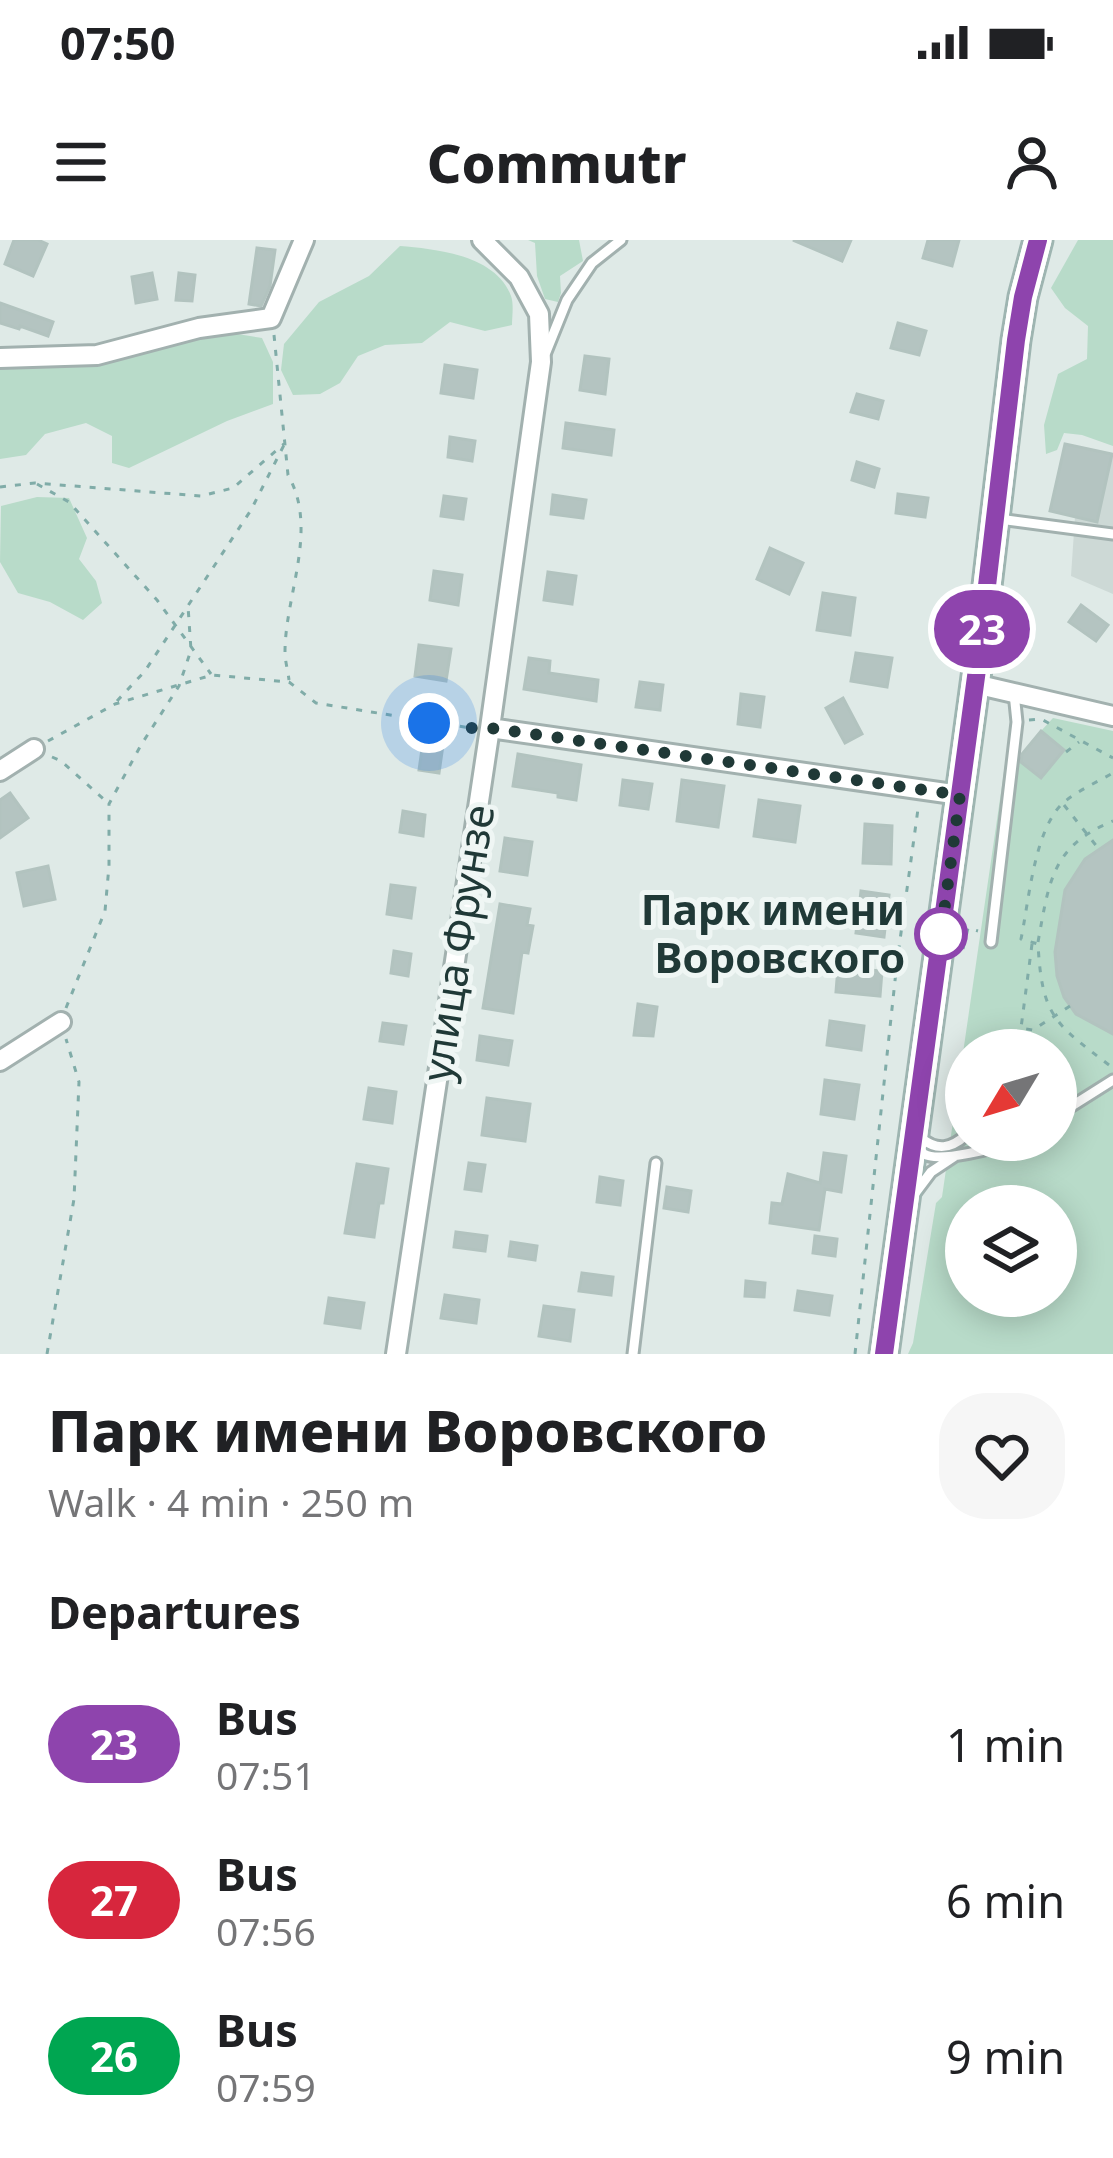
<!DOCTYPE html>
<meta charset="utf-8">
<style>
:root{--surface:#fff;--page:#f6f6f6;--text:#202124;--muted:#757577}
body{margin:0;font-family:"Noto Sans",sans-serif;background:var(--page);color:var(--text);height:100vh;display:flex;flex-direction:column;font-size:45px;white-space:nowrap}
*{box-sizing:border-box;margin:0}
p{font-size:39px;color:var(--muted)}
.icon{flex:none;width:66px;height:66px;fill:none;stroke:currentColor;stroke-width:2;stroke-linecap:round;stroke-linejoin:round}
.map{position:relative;height:1114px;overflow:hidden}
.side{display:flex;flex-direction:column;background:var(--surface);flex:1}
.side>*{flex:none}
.badge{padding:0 24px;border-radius:39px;font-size:42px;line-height:78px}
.needle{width:78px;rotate:232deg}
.tools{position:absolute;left:945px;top:789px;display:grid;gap:24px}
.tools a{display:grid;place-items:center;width:132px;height:132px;border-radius:50%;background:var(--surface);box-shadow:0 6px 30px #0003;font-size:60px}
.you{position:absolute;width:60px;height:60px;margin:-30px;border:9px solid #fff;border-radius:50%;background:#1a73e8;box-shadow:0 0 0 18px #1a73e833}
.map>.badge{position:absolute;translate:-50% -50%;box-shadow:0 0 0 6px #fff}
h2{padding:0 48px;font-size:45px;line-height:108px}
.round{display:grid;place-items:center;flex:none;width:126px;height:126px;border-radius:48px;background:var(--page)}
.summary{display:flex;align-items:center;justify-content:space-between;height:204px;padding:0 48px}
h1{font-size:57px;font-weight:800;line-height:90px}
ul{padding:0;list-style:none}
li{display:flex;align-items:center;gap:36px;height:156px;padding:0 48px}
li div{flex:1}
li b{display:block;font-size:45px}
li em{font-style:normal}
li .badge{min-width:132px;font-weight:700;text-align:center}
.status{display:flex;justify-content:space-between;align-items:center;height:84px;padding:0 60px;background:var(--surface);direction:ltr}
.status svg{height:33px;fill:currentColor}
header{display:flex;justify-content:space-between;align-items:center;height:156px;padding:0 48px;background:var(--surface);font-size:54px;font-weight:800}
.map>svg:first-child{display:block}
</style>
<div class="status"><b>07:50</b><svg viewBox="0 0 49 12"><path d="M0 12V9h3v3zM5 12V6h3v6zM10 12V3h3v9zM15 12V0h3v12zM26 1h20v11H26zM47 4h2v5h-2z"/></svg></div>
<header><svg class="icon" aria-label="menu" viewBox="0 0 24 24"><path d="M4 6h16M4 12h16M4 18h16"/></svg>Commutr<svg class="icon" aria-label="person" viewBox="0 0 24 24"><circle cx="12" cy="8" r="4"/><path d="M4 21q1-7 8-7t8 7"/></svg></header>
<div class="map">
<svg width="1113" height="1114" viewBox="0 0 1113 1114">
<rect width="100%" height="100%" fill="#dfeae7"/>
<path fill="#cdd9d6" d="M1065,204L1113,214V354L1071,336L1075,277L1050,271Z"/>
<path fill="#b8dbc9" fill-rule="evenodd" d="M528,0H579L583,21L560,36L561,53L558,62L545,59L537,36L535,3Z
M1078,0H1113V206L1082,195L1064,193L1057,210L1046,214L1044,185L1058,134L1087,119L1088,86L1065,68L1051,48Z
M400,6C436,9 496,15 511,56C514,64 512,77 512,85L485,91L450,82L422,103L385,105L358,116L340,143L320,154L293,155L281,130L284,104L319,62L369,36Z
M219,91L262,98L273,122V164L227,181L129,228L112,223V196L86,183L45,194L26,215L0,219V123Z
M37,257L69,258L87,298L79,319L96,341L102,363L83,380L50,362L18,353L0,322L1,266Z
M1053,478L1113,491V1114H908L913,1103L936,963L942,957L1006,518L1018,519L1042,538L1064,510L1041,491ZM966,810H1056V900H966ZM966,966H1056V1056H966Z"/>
<path fill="#b4c4c1" stroke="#b2c3bf" stroke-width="3" d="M14,0H38L47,4L33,36L5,24Z
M793,0H851L842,21Z
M928,0H959L952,26L923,18Z
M257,8L275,10L270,46L261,66L249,64Z
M152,33L157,59L136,63L132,37Z
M179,33L195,35L192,61L176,60Z
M0,63L53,82L48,96L20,86L19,89L0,83Z
M898,83L926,91L919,115L891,108Z
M585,116L609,119L605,154L580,150Z
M445,125L477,130L473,158L441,153Z
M857,154L883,161L878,179L851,172Z
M566,183L614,190L611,215L563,208Z
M450,197L475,201L472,221L448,217Z
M1065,204L1112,214L1097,282L1050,271Z
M857,222L879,229L874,247L852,240Z
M898,254L928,258L925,277L896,273Z
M553,255L586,260L583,278L551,274Z
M444,256L466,259L463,279L441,276Z
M770,308L803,323L789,354L757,339Z
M434,331L462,335L458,365L430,360Z
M548,332L576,336L572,364L544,360Z
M823,353L855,358L850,395L817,390Z
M1081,365L1108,385L1096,401L1069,382Z
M419,405L451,409L446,441L415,436Z
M856,413L892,418L887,447L851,441Z
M529,418L550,421L549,433L598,440L596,461L524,449Z
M640,442L663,445L660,470L636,467Z
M741,454L764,457L760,487L738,484Z
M843,458L862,494L845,503L826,468Z
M1041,491L1064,510L1041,538L1021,522L1022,514Z
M423,502L443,505L439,533L419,530Z
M518,514L581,525L576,560L558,557V553L513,546Z
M623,540L652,544L648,569L620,565Z
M682,540L724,546L718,587L677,581Z
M10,553L28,578L0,598V560Z
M759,560L800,566L795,602L754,596Z
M403,571L425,575L423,596L400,592Z
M865,584L892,586L891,624L863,623Z
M505,598L532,602L527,635L500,631Z
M1113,600V794L1076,774L1064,757L1057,736L1055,712L1065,650L1085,619Z
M48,626L55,659L24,666L17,633Z
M391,645L415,648L411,678L387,674Z
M861,651L889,655L884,697L856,693Z
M500,664L530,669L527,685L533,686L528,713L522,712L513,773L483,768Z
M394,711L411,714L408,736L391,733Z
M838,727L882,731L880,756L836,752Z
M638,764L657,767L653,796L634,795Z
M830,781L864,786L861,810L827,805Z
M383,783L406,786L403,804L380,801Z
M480,796L512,801L508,825L477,820Z
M825,840L859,845L854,879L821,874Z
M369,848L396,852L392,883L364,879Z
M487,858L530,864L525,901L482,895Z
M824,913L846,916L841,952L825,949L819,990L770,983L772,963L782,964L788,934L820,943Z
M469,923L485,925L481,951L465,949Z
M357,924L388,929L383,963H379L374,997L345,993Z
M600,937L623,941L620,965L597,962Z
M667,947L691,951L688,972L664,968Z
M456,992L487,996L485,1011L454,1007Z
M815,996L837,999L835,1016L813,1013Z
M511,1002L537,1006L535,1020L509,1016Z
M582,1033L613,1037L611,1055L579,1051Z
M746,1041L765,1043L764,1057L745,1056Z
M798,1051L832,1056L829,1075L795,1070Z
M445,1055L479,1060L476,1083L441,1078Z
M329,1058L364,1063L360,1088L325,1083Z
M544,1066L574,1070L570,1101L539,1096Z"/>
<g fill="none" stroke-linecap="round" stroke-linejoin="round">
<defs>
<path id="service" d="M546,112L567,60L592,23L621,0
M999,279L1113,294
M991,702L1017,482L1014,453
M1056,876L1113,840
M921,898C937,911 951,909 966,895
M918,906C920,908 921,912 924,914C939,923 999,908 1013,900
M916,952L931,932L955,916
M633,1114L656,923"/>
<path id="minor" d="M0,118L97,115L199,88L271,78L304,0
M975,444L1113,476
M490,488L960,555
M0,531L34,509
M0,821L61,782
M396,1114L490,488L541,122L539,74L519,37L482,0"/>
<path id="secondary" d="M884,1114L978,422L1016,100L1023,57L1038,0"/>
</defs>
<use href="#service" stroke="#a2b1af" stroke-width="15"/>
<use href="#minor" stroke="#a2b1af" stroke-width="24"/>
<use href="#secondary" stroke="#9eb5b1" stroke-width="33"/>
<path stroke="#80aca8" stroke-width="3" stroke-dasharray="6 9" stroke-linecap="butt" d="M274,95L288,235C319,289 285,355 285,412C285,421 288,431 289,440
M37,244L69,262L157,360L211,434
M0,247L35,243L201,256L233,248L285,203
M117,461L145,431L251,270L285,203
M1029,480L1041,479L1113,518
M48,501L115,464L212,435L289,442L316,463L470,488
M1066,512L1079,502
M52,517L61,521L109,564
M1064,565L1098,608
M1038,702C1049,643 1051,606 1113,581
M1032,704L1021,788L1033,790L1070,766
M963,709L968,688L978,691
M66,768L105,671L109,626V564L141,505L179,446L191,410L188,366
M1109,825C1054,783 1042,776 1038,704L1021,699C1029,661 1034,590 1063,563C1077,551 1097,542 1113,533
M47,1114L74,959L79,842L66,799
M855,1114L897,722L918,569"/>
<use href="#service" stroke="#fff" stroke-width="9"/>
<use href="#minor" stroke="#fff" stroke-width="18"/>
<use href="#secondary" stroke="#fff" stroke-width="27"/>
</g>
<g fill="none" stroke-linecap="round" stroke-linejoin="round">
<defs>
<path id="line" d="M884,1114L978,422L1016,100L1023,57L1038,0"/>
</defs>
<use href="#line" stroke="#fff" stroke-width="27"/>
<use href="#line" stroke="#8e44ad" stroke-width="18"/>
<path stroke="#203937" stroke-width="12" stroke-dasharray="0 21.6" d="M429,483L456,488H490L960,555L941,694"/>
</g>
<circle fill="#fff" stroke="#8e44ad" stroke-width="6" cx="941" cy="694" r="24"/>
<g text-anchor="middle" stroke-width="10" stroke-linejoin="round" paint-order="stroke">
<g font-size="42" font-weight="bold" fill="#203937" stroke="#eff6f4" text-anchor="end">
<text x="905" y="685">Парк имени<tspan x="905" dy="48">Воровского</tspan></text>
</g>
<g font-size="42" fill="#203937" stroke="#eff6f4">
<text transform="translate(458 703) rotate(-81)" y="15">улица Фрунзе</text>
</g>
</g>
</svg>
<div class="tools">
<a><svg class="needle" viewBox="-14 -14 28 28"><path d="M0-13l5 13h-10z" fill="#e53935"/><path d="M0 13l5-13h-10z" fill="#757577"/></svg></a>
<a><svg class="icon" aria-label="layers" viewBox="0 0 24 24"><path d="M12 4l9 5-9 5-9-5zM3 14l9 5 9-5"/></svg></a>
</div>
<div class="you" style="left:429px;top:483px"></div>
<b class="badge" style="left:982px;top:389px;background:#8e44ad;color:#fff">23</b>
</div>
<section class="side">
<div class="summary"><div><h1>Парк имени Воровского</h1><p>Walk · 4 min · 250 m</p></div><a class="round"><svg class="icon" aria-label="heart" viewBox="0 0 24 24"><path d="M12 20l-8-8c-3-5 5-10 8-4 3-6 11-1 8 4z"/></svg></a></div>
<h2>Departures</h2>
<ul>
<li><span class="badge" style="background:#8e44ad;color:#fff">23</span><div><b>Bus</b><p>07:51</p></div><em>1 min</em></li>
<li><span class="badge" style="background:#d7263d;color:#fff">27</span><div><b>Bus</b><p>07:56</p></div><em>6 min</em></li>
<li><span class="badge" style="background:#00a651;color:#fff">26</span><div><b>Bus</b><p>07:59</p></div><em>9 min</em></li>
</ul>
</section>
